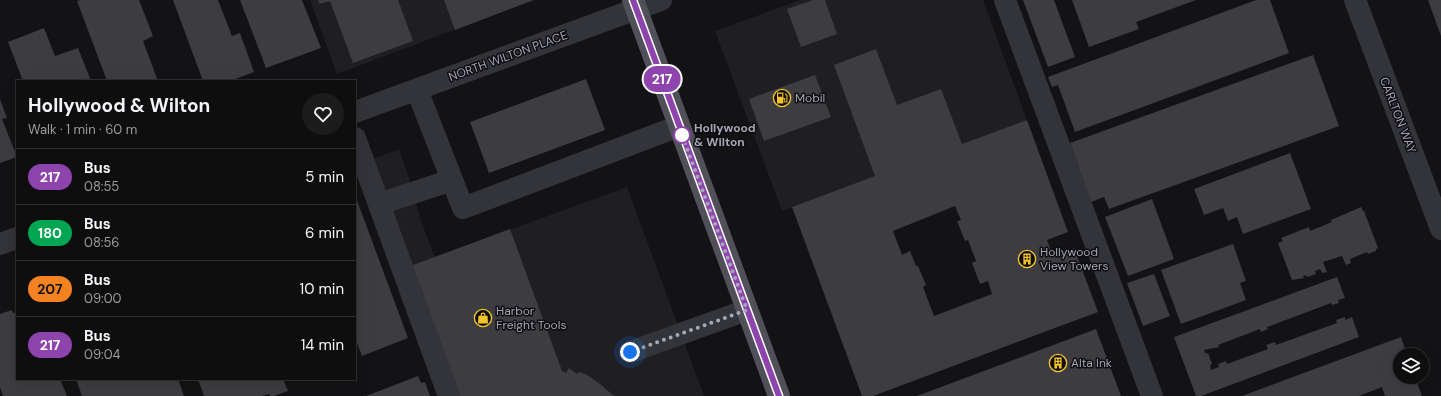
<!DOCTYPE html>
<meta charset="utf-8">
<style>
:root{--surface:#0e0e0f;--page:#1c1c1d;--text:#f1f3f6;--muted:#9b9c9e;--line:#2e2e2f}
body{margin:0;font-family:"DM Sans",sans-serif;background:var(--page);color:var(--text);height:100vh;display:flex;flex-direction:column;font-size:15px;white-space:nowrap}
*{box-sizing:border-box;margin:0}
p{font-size:13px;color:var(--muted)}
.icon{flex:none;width:22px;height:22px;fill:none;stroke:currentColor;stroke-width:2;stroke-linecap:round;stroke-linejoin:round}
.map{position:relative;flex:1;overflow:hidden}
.drawer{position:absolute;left:16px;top:80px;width:340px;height:300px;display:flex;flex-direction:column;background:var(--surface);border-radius:0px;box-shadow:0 4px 16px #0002,0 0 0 1px var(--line)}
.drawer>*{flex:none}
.badge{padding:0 8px;border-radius:13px;font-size:14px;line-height:26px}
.buttons{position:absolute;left:1393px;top:348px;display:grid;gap:8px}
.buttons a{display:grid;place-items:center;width:36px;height:36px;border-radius:50%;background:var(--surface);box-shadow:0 4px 16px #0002,0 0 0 1px var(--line);font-size:20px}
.you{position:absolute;width:20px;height:20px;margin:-10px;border:3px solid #fff;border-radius:50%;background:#1a73e8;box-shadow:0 0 0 6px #1a73e833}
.map>.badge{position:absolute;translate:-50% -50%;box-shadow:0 0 0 2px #fff}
.round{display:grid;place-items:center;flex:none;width:42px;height:42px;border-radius:21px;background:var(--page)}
.headline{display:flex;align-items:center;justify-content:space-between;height:68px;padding:0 12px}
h1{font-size:19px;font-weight:700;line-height:30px}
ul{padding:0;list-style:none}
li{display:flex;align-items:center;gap:12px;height:56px;padding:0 12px;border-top:1px solid var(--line)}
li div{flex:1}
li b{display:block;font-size:15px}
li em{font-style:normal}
li .badge{min-width:44px;font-weight:700;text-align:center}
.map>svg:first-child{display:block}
</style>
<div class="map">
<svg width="1441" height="396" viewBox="0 0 1441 396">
<rect width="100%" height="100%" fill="#131214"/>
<path fill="#1f1e21" d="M310,0H534L337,74Z
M800,0H983L1027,120L782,211L715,31Z
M399,149L409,178L420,218L435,257L627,187L704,396H437L355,172V166Z"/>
<path fill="#3d3c41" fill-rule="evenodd" d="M80,0H139L153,36L143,41L158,81H107L77,1Z
M173,0H218L232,36L240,33L254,72L230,81H203Z
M240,0H302L321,48L266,68Z
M318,0H398L413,41L353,63L330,1L319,4Z
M444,0H534L455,30Z
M813,0H825L837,34L801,47L787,9Z
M1023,0H1054L1075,57L1048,67Z
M1072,0H1196L1136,22L1139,29L1089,47Z
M1256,0H1270L1289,53L1075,132L1058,85L1052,87L1048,77Z
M1428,0H1441V36Z
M44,28L55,56L78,48L91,81H23L8,42Z
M876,49L897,105L941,89L962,144L1027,120L1068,232L1047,240L1053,256L1074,248L1098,312L873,396H862L792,207L875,176L834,65ZM955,206L961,220L957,221L965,241L968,240L976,261L972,263L980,284L988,281L992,294L934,316L923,287L926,285L918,266H916L910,251L902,255L893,231Z
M1313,55L1339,126L1109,209L1104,197L1091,202L1070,143Z
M815,75L831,117L764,141L749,99Z
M586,79L605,130L489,173L470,122Z
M0,99L7,118L2,119L17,157L0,163Z
M1290,153L1311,209L1243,234L1237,217L1228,221L1223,208L1204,215L1194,189Z
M355,195L408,338L362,356L355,338Z
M1152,199L1174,259L1128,276L1105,217Z
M1361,207L1363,211H1364L1378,248L1376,249V251L1368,254L1367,252L1350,259L1351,263L1346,265L1342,256L1323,262L1327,272L1322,273L1320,269L1315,271L1316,274L1307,277L1306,275L1303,276L1304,278L1292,280L1278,243L1283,241L1281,238L1309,227L1310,231L1332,222L1331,220Z
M510,229L562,371L566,373L569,368L577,374L578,372L586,374L600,384L614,396H453L405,268Z
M1233,244L1246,281L1240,283L1246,300L1181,324L1161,270Z
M1154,274L1170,316L1143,326L1127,283Z
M1337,277L1345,298L1338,300L1339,303L1332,305L1331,303L1267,327L1268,329L1261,332L1260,329L1218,345L1219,347L1204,350L1206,354L1208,353L1212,364L1210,365L1211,370L1219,367L1218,364L1226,361L1227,364L1268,349L1266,345L1275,342L1276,345L1337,323L1336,320L1345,317V320L1352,317L1359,337L1201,396H1196L1174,337Z
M12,310L13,313L17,312V379H60L67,396H3L0,387V314Z
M1096,329L1121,396H917Z
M1401,337L1407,355H1400V377H1415L1422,396H1385L1382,387L1359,396H1242Z
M418,376L421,383L425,382L430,396H366Z
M76,379H178L184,396H82Z
M198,379H283L288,391L274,396H270L269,394L262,396H204Z"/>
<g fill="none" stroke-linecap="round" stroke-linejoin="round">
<path stroke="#333439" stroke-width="22" d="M1005,0L1152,396
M1355,0L1441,229
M417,90L463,208L679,126
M355,112L661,0
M355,138L449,396
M379,204L452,180
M0,244L17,238
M630,352L747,310"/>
<path stroke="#4f5058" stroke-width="22" d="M633,0L779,396"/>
</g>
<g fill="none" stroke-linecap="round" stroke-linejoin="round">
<defs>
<path id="line" d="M633,0L779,396"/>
</defs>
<use href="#line" stroke="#fff" stroke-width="9"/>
<use href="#line" stroke="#8e44ad" stroke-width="6"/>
<path stroke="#a4a7b5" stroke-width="4" stroke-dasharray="0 7.2" d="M630,352L747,310L682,135"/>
</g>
<defs>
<symbol id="fuel-ring" viewBox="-11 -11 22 22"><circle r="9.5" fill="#0e0d0f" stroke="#f3c32b" stroke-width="1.5"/><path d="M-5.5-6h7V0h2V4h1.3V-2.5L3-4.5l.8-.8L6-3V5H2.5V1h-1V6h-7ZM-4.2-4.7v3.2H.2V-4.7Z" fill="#f3c32b"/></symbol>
<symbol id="building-ring" viewBox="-11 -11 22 22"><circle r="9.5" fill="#0e0d0f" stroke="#f3c32b" stroke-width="1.5"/><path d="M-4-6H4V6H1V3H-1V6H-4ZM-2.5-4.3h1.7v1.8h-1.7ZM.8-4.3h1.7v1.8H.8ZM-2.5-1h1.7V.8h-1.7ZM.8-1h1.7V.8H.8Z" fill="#f3c32b"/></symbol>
<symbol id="shop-ring" viewBox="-11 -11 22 22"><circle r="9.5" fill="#0e0d0f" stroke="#f3c32b" stroke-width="1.5"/><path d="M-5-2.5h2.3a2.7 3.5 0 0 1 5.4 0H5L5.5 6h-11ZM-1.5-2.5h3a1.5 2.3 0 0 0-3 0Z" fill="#f3c32b"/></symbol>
</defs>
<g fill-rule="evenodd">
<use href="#fuel-ring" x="772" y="88" width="20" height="20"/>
<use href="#building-ring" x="1017" y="249" width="20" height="20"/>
<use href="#shop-ring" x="473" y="308" width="20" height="20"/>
<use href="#building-ring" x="1048" y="353" width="20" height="20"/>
</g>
<circle fill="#fff" stroke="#8e44ad" stroke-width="2" cx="682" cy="135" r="8"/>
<g text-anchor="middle" stroke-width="3" stroke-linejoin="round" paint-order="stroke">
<g font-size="12" fill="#a4a7b5" stroke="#0e0d0f">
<text transform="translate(508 56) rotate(-20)" y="4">NORTH WILTON PLACE</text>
<text transform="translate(1398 115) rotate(69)" y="4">CARLTON WAY</text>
</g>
<g font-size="12" fill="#a4a7b5" stroke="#0e0d0f" text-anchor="start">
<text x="795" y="102">Mobil</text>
<text x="1040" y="256">Hollywood<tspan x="1040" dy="14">View Towers</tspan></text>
<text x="496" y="315">Harbor<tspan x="496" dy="14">Freight Tools</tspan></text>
<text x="1071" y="367">Alta Ink</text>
</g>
<g font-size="12" font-weight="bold" fill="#a4a7b5" stroke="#0e0d0f" text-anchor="start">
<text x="694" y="132">Hollywood<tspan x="694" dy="14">&amp; Wilton</tspan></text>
</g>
</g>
</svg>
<div class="buttons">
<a><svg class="icon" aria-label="layers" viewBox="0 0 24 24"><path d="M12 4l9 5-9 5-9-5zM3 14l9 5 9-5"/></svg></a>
</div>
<div class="you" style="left:630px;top:352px"></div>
<b class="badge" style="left:662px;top:79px;background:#8e44ad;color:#fff">217</b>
<section class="drawer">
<div class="headline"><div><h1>Hollywood &amp; Wilton</h1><p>Walk · 1 min · 60 m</p></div><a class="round"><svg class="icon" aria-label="heart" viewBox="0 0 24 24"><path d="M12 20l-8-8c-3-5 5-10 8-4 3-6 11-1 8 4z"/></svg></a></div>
<ul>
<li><span class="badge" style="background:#8e44ad;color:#fff">217</span><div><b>Bus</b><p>08:55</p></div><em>5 min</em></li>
<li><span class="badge" style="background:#00a651;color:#fff">180</span><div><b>Bus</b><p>08:56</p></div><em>6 min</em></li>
<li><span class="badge" style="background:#f58220;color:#111">207</span><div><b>Bus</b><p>09:00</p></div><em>10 min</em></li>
<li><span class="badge" style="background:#8e44ad;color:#fff">217</span><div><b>Bus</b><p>09:04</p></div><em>14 min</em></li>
</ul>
</section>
</div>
